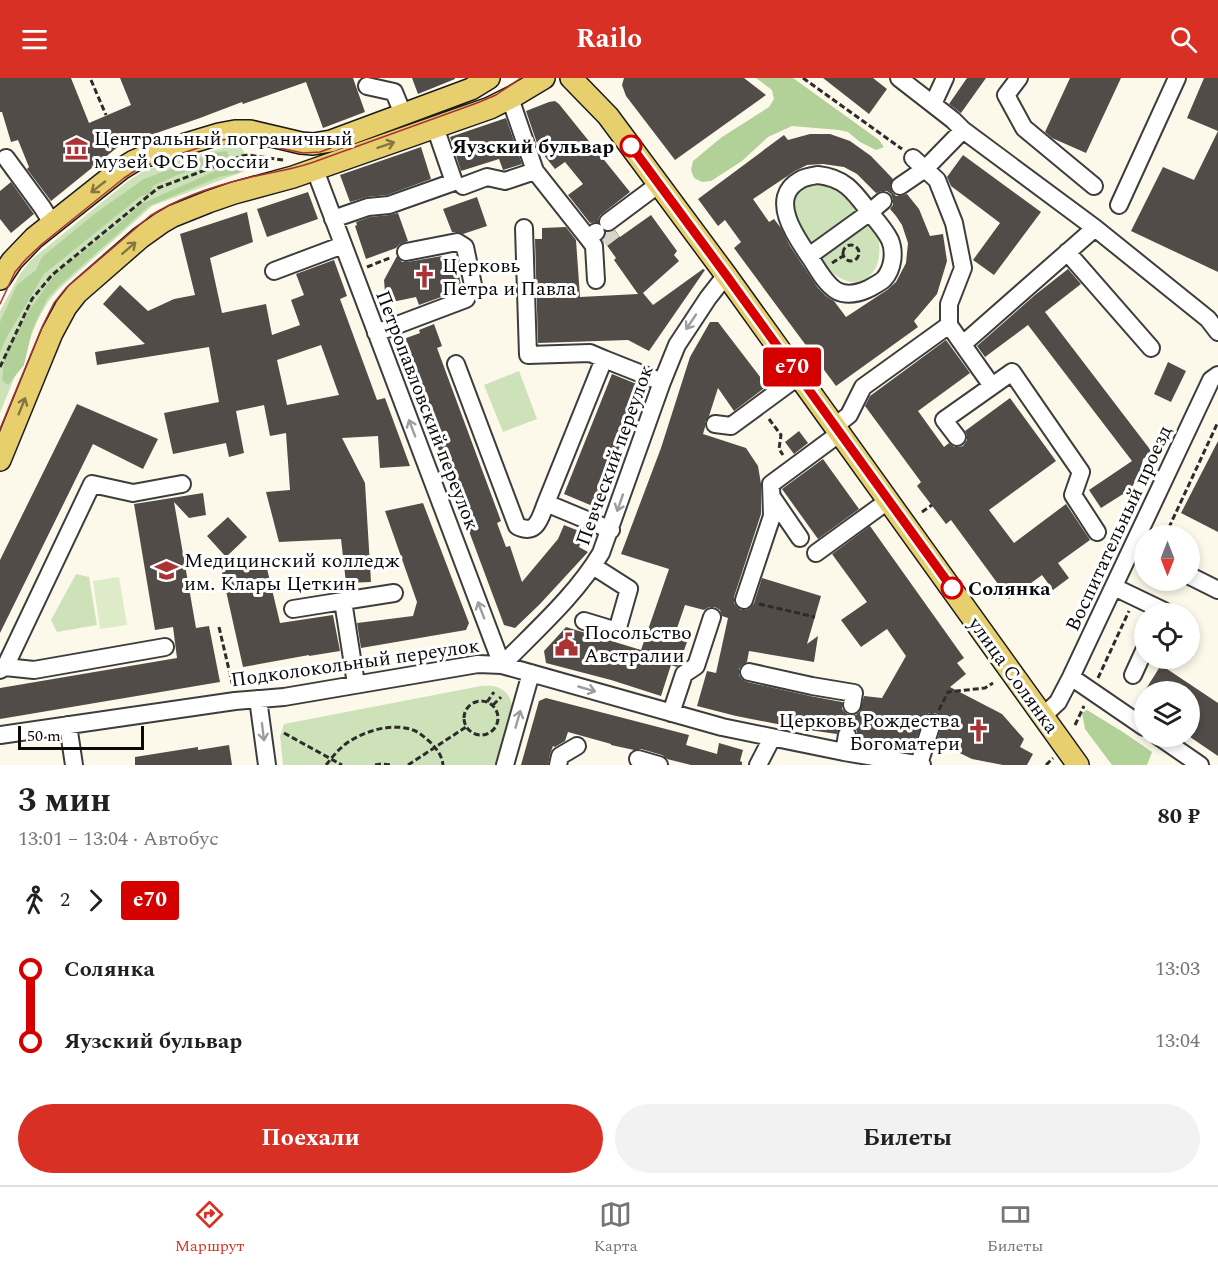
<!DOCTYPE html>
<html lang="ru">
<meta charset="utf-8">
<style>
:root{--surface:#fff;--page:#f2f2f2;--text:#202124;--muted:#757577;--line:#e0e0e0;--accent:#d93025}
body{margin:0;font-family:Spectral,serif;background:var(--page);color:var(--text);height:100vh;display:flex;flex-direction:column;font-size:22px;white-space:nowrap}
*{box-sizing:border-box;margin:0}
p{font-size:20px;color:var(--muted)}
.icon{flex:none;width:33px;height:33px;fill:none;stroke:currentColor;stroke-width:2;stroke-linecap:round;stroke-linejoin:round}
.map{position:relative;height:687px;overflow:hidden}
.drawer{display:flex;flex-direction:column;background:var(--surface);flex:1}
.drawer>*{flex:none}
.badge{padding:0 12px;border-radius:4px;font-size:21px;line-height:39px}
.needle{width:39px;rotate:180deg}
.buttons{position:absolute;left:1134px;top:447px;display:grid;gap:12px}
.buttons a{display:grid;place-items:center;width:66px;height:66px;border-radius:50%;background:var(--surface);box-shadow:0 3px 9px #0003;font-size:30px}
.scale{position:absolute;left:18px;bottom:15px;width:126px;box-sizing:border-box;padding-left:6px;border:3px solid #0a0a0a;border-top:0;font-size:16px;line-height:21px;white-space:nowrap;color:#0a0a0a;-webkit-text-stroke:4px #fff;paint-order:stroke}
.map>.badge{position:absolute;translate:-50% -50%;box-shadow:0 0 0 3px #fff}
.legs{display:flex;align-items:center;gap:9px;height:66px;padding:0 18px;font-size:20px}
.legs p{margin-inline-start:auto}
.head{display:flex;align-items:center;justify-content:space-between;height:102px;padding:0 18px}
h1{font-size:33px;font-weight:700;line-height:45px}
.action{display:flex;gap:12px;margin-top:auto;padding:12px 18px}
.action a{flex:1;height:69px;border-radius:36px;background:var(--accent);color:#fff;font-size:24px;font-weight:700;line-height:69px;text-align:center}
.action a+a{background:var(--page);color:var(--text)}
ul{padding:0 18px;list-style:none}
li{display:flex;align-items:center;gap:21px;height:72px;font-size:22px}
li i{display:grid;place-items:center;width:9px;height:100%;margin:0 8px;background:currentColor}
li i::after{content:'';width:15px;height:15px;margin:-8px;border:4px solid;border-radius:50%;background:var(--surface)}
li p{margin-inline-start:auto}
li:first-child i{background:linear-gradient(#0000 50%,currentColor 0)}
li:last-child i{background:linear-gradient(currentColor 50%,#0000 0)}
header{display:flex;justify-content:space-between;align-items:center;height:78px;padding:0 18px;background:var(--accent);color:#fff;font-size:27px;font-weight:700}
.tab-bar{display:flex;justify-content:space-around;align-items:center;height:84px;border-top:2px solid var(--line);background:var(--surface);font-size:16px;color:var(--muted)}
.tab-bar a{display:grid;justify-items:center;gap:3px}
.tab-bar .active{color:var(--accent)}
.map>svg:first-child{display:block}
</style>
<header><svg class="icon" aria-label="menu" viewBox="0 0 24 24"><path d="M4 6h16M4 12h16M4 18h16"/></svg>Railo<svg class="icon" aria-label="search" viewBox="0 0 24 24"><circle cx="10" cy="10" r="6"/><path d="M15 15l6 6"/></svg></header>
<div class="map">
<svg width="1218" height="687" viewBox="0 0 1218 687">
<rect width="100%" height="100%" fill="#fdf9ea"/>
<path fill="#cde2b8" d="M238,66C245,72 250,86 245,93L152,128L58,212L48,224L38,241L0,335V233L20,196L31,182L127,104L142,94L155,89L233,67Z
M816,105C841,108 845,117 861,134L812,169C801,157 785,127 799,113C803,108 809,107 816,105Z
M869,142C872,147 877,152 878,158C880,167 880,179 877,187C873,198 859,208 847,203C835,199 826,189 819,179Z
M519,293L537,341L503,354L484,307Z
M76,496L89,499L97,547L57,554L51,542Z
M481,608C486,608 494,607 499,610C526,621 505,667 499,687H283L280,658L284,646Z"/>
<path fill="#b1d199" d="M756,0H793L879,62L884,69L876,72L860,64L848,54L839,52L792,48L768,59L742,83L711,103L702,104L694,100L691,92L693,83L722,59L769,29L774,21L772,12Z
M227,73L229,80L177,97L153,108L150,116L141,118L44,196L5,262L0,275V244L17,207L36,192L42,179L97,134L144,101L213,75Z
M240,82L246,89L239,95L219,99L149,128L58,209L47,221L32,253L24,287L8,307L2,302L5,276L30,231L55,196L120,145L141,126Z
M1087,632L1123,654L1152,674L1147,687H1112L1085,651L1082,635Z"/>
<path fill="#deebc9" d="M119,499L127,547L100,551L93,503Z"/>
<path fill="#514c48" fill-rule="evenodd" d="M0,0H71L89,45L131,27L120,0H353L365,34L323,50L306,4L243,26L242,24L200,40L119,68L51,123L27,91L29,89L18,62L11,64L2,34H0Z
M412,0H455V1L418,16Z
M624,0H744L766,17L675,82L626,18L622,7Z
M823,0H873L887,11L869,36Z
M967,0H986L961,35L949,26Z
M1070,0H1121L1086,75L1052,60L1045,54Z
M1204,0H1218V194L1131,153L1163,89L1194,102L1218,53L1187,40Z
M555,23L559,26L630,114L602,136L599,139L598,144L590,145L568,117L583,106L565,84L555,91L539,71L526,33L549,24Z
M506,40L522,86L503,92L499,81L461,93L450,59Z
M810,56H830L850,63L871,78L893,101L890,108L892,114L896,118H900L907,116L919,131L930,158L943,156L947,183L937,216L914,243L918,249L836,308L734,170L741,164L725,142L718,148L698,121L784,57L788,62ZM823,86L844,89L857,96L876,115L882,113H887L891,116L893,122V127L890,131L896,138L902,147L908,165L906,185L896,204L887,212L846,239L834,223L826,218L818,210L790,168L781,150L774,141L769,144L753,121L795,93L807,87Z
M421,69L431,101L387,117L367,119L350,124L340,97Z
M963,77L1041,134L994,197L973,182L1000,145L951,108L947,99Z
M11,104L34,136L11,155L0,141V113Z
M308,114L318,141L267,159L257,131Z
M477,119L487,148L463,156L456,154H452L443,131Z
M247,134L253,164L210,180L222,235L266,226L272,257L300,247L291,222L304,217L296,196L334,182L347,218L340,221L377,322L385,320L410,388L380,390L378,358L342,360L365,405L371,504L346,505L341,461L279,464L266,414L290,412L286,355L270,358L264,327L236,333L244,375L229,379L226,365L173,376L164,335L219,324L209,269L97,287L95,274L145,266L103,226L120,207L148,233L174,221L195,217L180,156ZM321,267L339,317L287,327L277,282Z
M398,135L408,163L400,166L396,170L366,181L355,148L357,147L356,144L370,139L390,137Z
M651,137L677,173L674,177L679,183L643,215L653,227L703,191L705,192L649,273L628,262L538,265L535,161H542V150L566,149L576,162L580,219L638,216L614,182L616,180L603,162L606,154L615,152L620,159Z
M397,178L402,184H407L442,178L455,179L461,207L458,213L419,227L416,219L392,224L389,222L385,214L384,202Z
M1068,191L1081,206L1045,234L1152,374L1143,381L1140,394L1131,411L1101,430L1089,412L1132,383L1028,247L985,279L977,268L1035,217Z
M710,244H718L767,308L734,333L718,310L709,338L705,344V349L703,356L746,370L758,388L761,406V436L734,519V525L737,529L741,532H746L750,530L754,525L762,500L821,518L807,566L818,558L814,584L749,573L747,584L742,587L739,591V597L742,601L747,604L810,618L842,624V631L846,635L851,637H856L860,633L864,618L882,620L906,578L887,551L861,569L841,542L867,524L832,476L870,448L964,580L957,585L966,596L950,609L1002,636L1024,661L1020,669L1033,676L1027,687H1003L972,681L937,664L942,643L940,638L935,635H929L925,638L914,667L857,659V653L853,649L849,647H844L839,650L837,656L802,651L736,638L697,628L707,593L716,595L728,540L722,538L720,532L715,529H709L704,532L685,527L675,556L688,561L679,587L677,589L671,587L661,618L611,602L546,585L544,573L566,549L641,572L669,491L621,476L661,370L690,279Z
M434,246L442,268L437,270L501,443L497,445L506,469L510,468L522,504L558,461L564,447L584,455L579,469L588,474L540,526L515,550L504,547L398,263L420,255L419,252Z
M946,262L970,295L918,333L944,369L949,365L954,369H959L963,368L967,362V357L965,353L1010,320L1056,383L989,432L1014,465L1066,426L1090,462L1058,485L1069,500L1053,512L1042,497L1009,521L951,442L946,446L917,408L921,404L865,328L870,318Z
M1168,284L1186,293L1171,324L1154,316Z
M612,296L644,309L595,429L564,416Z
M77,326L158,361L143,391L93,366L0,555V482Z
M799,353L808,365L794,376L785,364Z
M1218,363V454L1181,435Z
M823,381L859,431L818,461L782,411Z
M203,415L206,437L189,440L174,424L196,550L209,548L220,604L0,641V610L177,580L173,549L155,552L134,426Z
M423,425L469,545L466,552L361,570L357,545L413,538L417,524L385,433Z
M228,439L247,459L226,479L207,458Z
M264,478L280,545L333,537L340,573L309,578V577L243,589L220,486Z
M1161,587L1218,625V678L1190,659V614H1144Z
M546,620L689,657L686,667L717,676L719,665L743,672L740,683L742,684V687H691L667,681L662,677L641,671L634,672L611,667V666L568,654L565,663L555,669L553,668L550,676L548,687H521L539,623Z
M229,667L232,687H135V679L198,669V672Z"/>
<g fill="none" stroke-linecap="round" stroke-linejoin="round">
<path stroke="#d9d5c8" stroke-width="16" stroke-dasharray="16 8" stroke-linecap="butt" d="M602,162L615,152
M847,657L852,627"/>
<defs>
<path id="minor" d="M899,0L953,42L963,52L1095,150L1208,241L1218,254
M1019,0L1006,17L1024,50L1094,108
M367,8L394,14L403,36
M510,20L535,93L588,160L596,154
M933,26L945,0
M6,80L42,129L52,145
M315,92L502,587
M818,97C846,100 855,115 871,136C878,144 885,152 890,162C895,174 893,191 884,201C880,205 873,208 868,211C859,215 847,218 837,213C826,207 818,192 811,181C797,161 767,120 800,102C805,99 812,98 818,97Z
M463,108L487,99L505,103L535,93
M900,108L925,91L963,52
M1119,127L1177,0
M333,141L368,129L389,127L454,104L435,49
M608,144L659,106
M524,150L528,277L590,275L604,281
M588,160L594,168L596,202
M1067,174L1151,270
M809,178L870,134L883,123
M274,193L343,167
M949,247L992,308
M376,255L466,221L473,207L465,169L457,164L406,174
M963,266L1095,150
M456,286L517,448C537,458 540,440 546,425
M715,346L731,348L799,298
M835,348L849,337L863,309L949,247V226L963,190L954,145L937,102L913,80
M957,359L944,342L1012,294L1081,394L1073,417L1097,454
M772,419L800,460
M611,452L546,425L604,281L662,304
M816,475L889,422
M1190,498L1218,512
M1114,509L1164,533L1162,536
M744,522L772,438L771,406L840,355
M343,523L394,515
M293,531L343,523L356,606
M584,543L617,553L629,511L593,488
M502,587C536,552 576,517 601,475L662,304L677,267L708,220L726,197
M5,589L92,406L133,415L182,406
M0,592L5,589L34,592L165,569
M749,594L812,608L854,615L852,627
M1133,597L1144,573
M1071,599L1144,649
M258,621L267,687
M671,635L684,596L696,588L712,539
M1043,638L1058,624L1071,599L1211,302L1218,297
M68,647L74,687
M0,657L235,623L284,619L478,586L502,587L722,649L844,674L922,687
M1158,658L1200,687
M844,674L847,657
M638,681L659,687
M919,686L932,645
M505,687L531,595
M558,687L560,678L577,668
M758,687L772,660"/>
<path id="major" d="M571,0L608,38L726,197L1078,687
M0,201L12,183L34,160L121,91L134,83L146,78L219,56L235,53H250L301,65L313,66L331,63L471,11L489,0
M0,382L52,255L66,229L77,215L140,160L161,145L173,138L208,124L234,115L293,99L490,30L514,18L544,0"/>
</defs>
<use href="#minor" stroke="#3d3d3d" stroke-width="20"/>
<use href="#major" stroke="#1b1b1b" stroke-width="24"/>
<path stroke="#2c2c2c" stroke-width="3" stroke-dasharray="6 3" stroke-linecap="butt" d="M803,0L902,71
M91,2L106,37
M843 175a8 8 0 1 1 16 0a8 8 0 1 1-16 0Z
M832,185L843,178
M367,189L392,179
M0,289L32,221L52,197L158,110L242,78L248,77L283,82
M769,341L781,357L779,371L783,377
M922,434L932,427
M1165,458L1218,344
M759,526L815,539
M219,549L233,609
M1098,600L1129,533
M464 640a17 17 0 1 1 34 0a17 17 0 1 1-34 0Z
M487,624L494,614
M493,627L501,619
M939,632L948,614L985,610L993,605
M1075,647L1084,628
M284,655L342,687
M326,687C331,681 336,674 342,669C359,654 391,644 413,652C419,654 424,659 429,663C436,670 442,677 443,687
M375,687L381,686L392,687
M408,687L466,649
M1046,687L1053,680"/>
<use href="#minor" stroke="#fff" stroke-width="16"/>
<use href="#major" stroke="#e8cf6e" stroke-width="21"/>
<path stroke="#a93335" stroke-width="1.5" d="M0,226L15,194L26,181L42,166L124,100L141,89L222,62L238,60L252,61L284,71L303,75L320,74L331,70
M0,351L43,247L54,225L66,210L150,138C178,120 214,108 247,100C268,95 290,92 311,85L477,25L496,17L521,0"/>
</g>
<defs><path id="oneway-shaft" d="M-6 0H5M1.5-3L5.5 0L1.5 3" fill="none" stroke-width="1.6" stroke-linecap="round" stroke-linejoin="round" transform="scale(1.5)"/></defs>
<g stroke="#847641">
<use href="#oneway-shaft" transform="translate(386 67) rotate(-19)"/>
<use href="#oneway-shaft" transform="translate(98 109) rotate(142)"/>
<use href="#oneway-shaft" transform="translate(129 170) rotate(-41)"/>
<use href="#oneway-shaft" transform="translate(22 328) rotate(-68)"/>
</g>
<g stroke="#9d9d9d">
<use href="#oneway-shaft" transform="translate(691 244) rotate(124)"/>
<use href="#oneway-shaft" transform="translate(412 350) rotate(-111)"/>
<use href="#oneway-shaft" transform="translate(620 425) rotate(109)"/>
<use href="#oneway-shaft" transform="translate(481 532) rotate(-111)"/>
<use href="#oneway-shaft" transform="translate(587 611) rotate(16)"/>
<use href="#oneway-shaft" transform="translate(518 641) rotate(-74)"/>
<use href="#oneway-shaft" transform="translate(263 654) rotate(83)"/>
</g>
<g fill="none" stroke-linecap="round" stroke-linejoin="round">
<defs>
<path id="line-1" d="M631,68L726,197L952,510"/>
</defs>
<use href="#line-1" stroke="#fff" stroke-width="14"/>
<use href="#line-1" stroke="#d50100" stroke-width="9"/>
</g>
<defs>
<symbol id="museum-bare" viewBox="-9 -9 18 18"><path d="M0-6L6-3V-2H-6V-3ZM-5-1h2V3h-2ZM-1-1h2V3h-2ZM3-1h2V3H3ZM-6 4H6V6H-6Z" fill="#a93335" stroke="#fff" stroke-width="2.5" paint-order="stroke"/></symbol>
<symbol id="church-bare" viewBox="-9 -9 18 18"><path d="M-1.2-6h2.4v3.5h3.3v2.4h-3.3V6h-2.4V-.1h-3.3v-2.4h3.3Z" fill="#a93335" stroke="#fff" stroke-width="2.5" paint-order="stroke"/></symbol>
<symbol id="university-bare" viewBox="-9 -9 18 18"><path d="M0-5L7-2L0 1L-7-2ZM-4 1L0 2.5L4 1V4Q0 6-4 4Z" fill="#a93335" stroke="#fff" stroke-width="2.5" paint-order="stroke"/></symbol>
<symbol id="civic-bare" viewBox="-9 -9 18 18"><path d="M-.6-6.5H3V-4.5H.6V-3L4-1V1h2V6H-6V1h2V-1L-.6-3ZM-1.2 2.5V6h2.4V2.5Z" fill="#a93335" stroke="#fff" stroke-width="2.5" paint-order="stroke"/></symbol>
</defs>
<g fill-rule="evenodd">
<use href="#museum-bare" x="60" y="54" width="33" height="33"/>
<use href="#church-bare" x="408" y="182" width="33" height="33"/>
<use href="#university-bare" x="150" y="476" width="33" height="33"/>
<use href="#civic-bare" x="550" y="550" width="33" height="33"/>
<use href="#church-bare" x="962" y="636" width="33" height="33"/>
</g>
<g fill="#fff" stroke="#d50100" stroke-width="3">
<circle cx="631" cy="68" r="10"/>
<circle cx="952" cy="510" r="10"/>
</g>
<g text-anchor="middle" stroke-width="6" stroke-linejoin="round" paint-order="stroke">
<g font-size="20" fill="#0a0a0a" stroke="#fff" text-anchor="start">
<text x="94" y="67">Центральный пограничный<tspan x="94" dy="23">музей ФСБ России</tspan></text>
<text x="442" y="194">Церковь<tspan x="442" dy="23">Петра и Павла</tspan></text>
<text x="184" y="489">Медицинский колледж<tspan x="184" dy="23">им. Клары Цеткин</tspan></text>
<text x="584" y="561">Посольство<tspan x="584" dy="23">Австралии</tspan></text>
<text x="960" y="649" text-anchor="end">Церковь Рождества<tspan x="960" dy="23">Богоматери</tspan></text>
</g>
<g font-size="20" font-weight="bold" fill="#0a0a0a" stroke="#fff" text-anchor="end">
<text x="614" y="75">Яузский бульвар</text>
<text x="968" y="517" text-anchor="start">Солянка</text>
</g>
<g font-size="20" fill="#0a0a0a" stroke="#fff">
<text transform="translate(428 332) rotate(69)" y="7">Петропавловский переулок</text>
<text transform="translate(614 377) rotate(-70)" y="7">Певческий переулок</text>
<text transform="translate(1118 450) rotate(-65)" y="7">Воспитательный проезд</text>
<text transform="translate(355 584) rotate(-8)" y="7">Подколокольный переулок</text>
<text transform="translate(1014 597) rotate(54)" y="7">улица Солянка</text>
</g>
</g>
</svg>
<div class="buttons">
<a><svg class="needle" viewBox="-14 -14 28 28"><path d="M0-13l5 13h-10z" fill="#e53935"/><path d="M0 13l5-13h-10z" fill="#757577"/></svg></a>
<a><svg class="icon" aria-label="locate" viewBox="0 0 24 24"><circle cx="12" cy="12" r="6"/><path d="M12 2v4M12 18v4M2 12h4M18 12h4"/></svg></a>
<a><svg class="icon" aria-label="layers" viewBox="0 0 24 24"><path d="M12 4l9 5-9 5-9-5zM3 14l9 5 9-5"/></svg></a>
</div>
<div class="scale">50 m</div>
<b class="badge" style="left:792px;top:289px;background:#d50100;color:#fff">е70</b>
</div>
<section class="drawer">
<div class="head"><div><h1>3 мин</h1><p>13:01 – 13:04 · Автобус</p></div><b>80 ₽</b></div>
<div class="legs"><svg class="icon" aria-label="walk" viewBox="0 0 24 24"><circle cx="13" cy="4" r="2"/><path d="M13 8l-2 6 4 7M11 14l-3 7M7 12l3-4h3l4 4"/></svg>2<svg class="icon" aria-label="forward" viewBox="0 0 24 24"><path d="M9 5l7 7-7 7"/></svg><b class="badge" style="background:#d50100;color:#fff">е70</b></div>
<ul>
<li><i style="color:#d50100"></i><b>Солянка</b><p>13:03</p></li>
<li><i style="color:#d50100"></i><b>Яузский бульвар</b><p>13:04</p></li>
</ul>
<div class="action"><a>Поехали</a><a>Билеты</a></div>
</section>
<nav class="tab-bar">
<a class="active"><svg class="icon" aria-label="directions" viewBox="0 0 24 24"><path d="M12 3l9 9-9 9-9-9zM9 14v-3h6M13 9l2 2-2 2"/></svg>Маршрут</a>
<a><svg class="icon" aria-label="map" viewBox="0 0 24 24"><path d="M3 6l6-2 6 2 6-2v14l-6 2-6-2-6 2zM9 4v14M15 6v14"/></svg>Карта</a>
<a><svg class="icon" aria-label="tickets" viewBox="0 0 24 24"><path d="M3 7h18v10H3zM15 7v10"/></svg>Билеты</a>
</nav>
